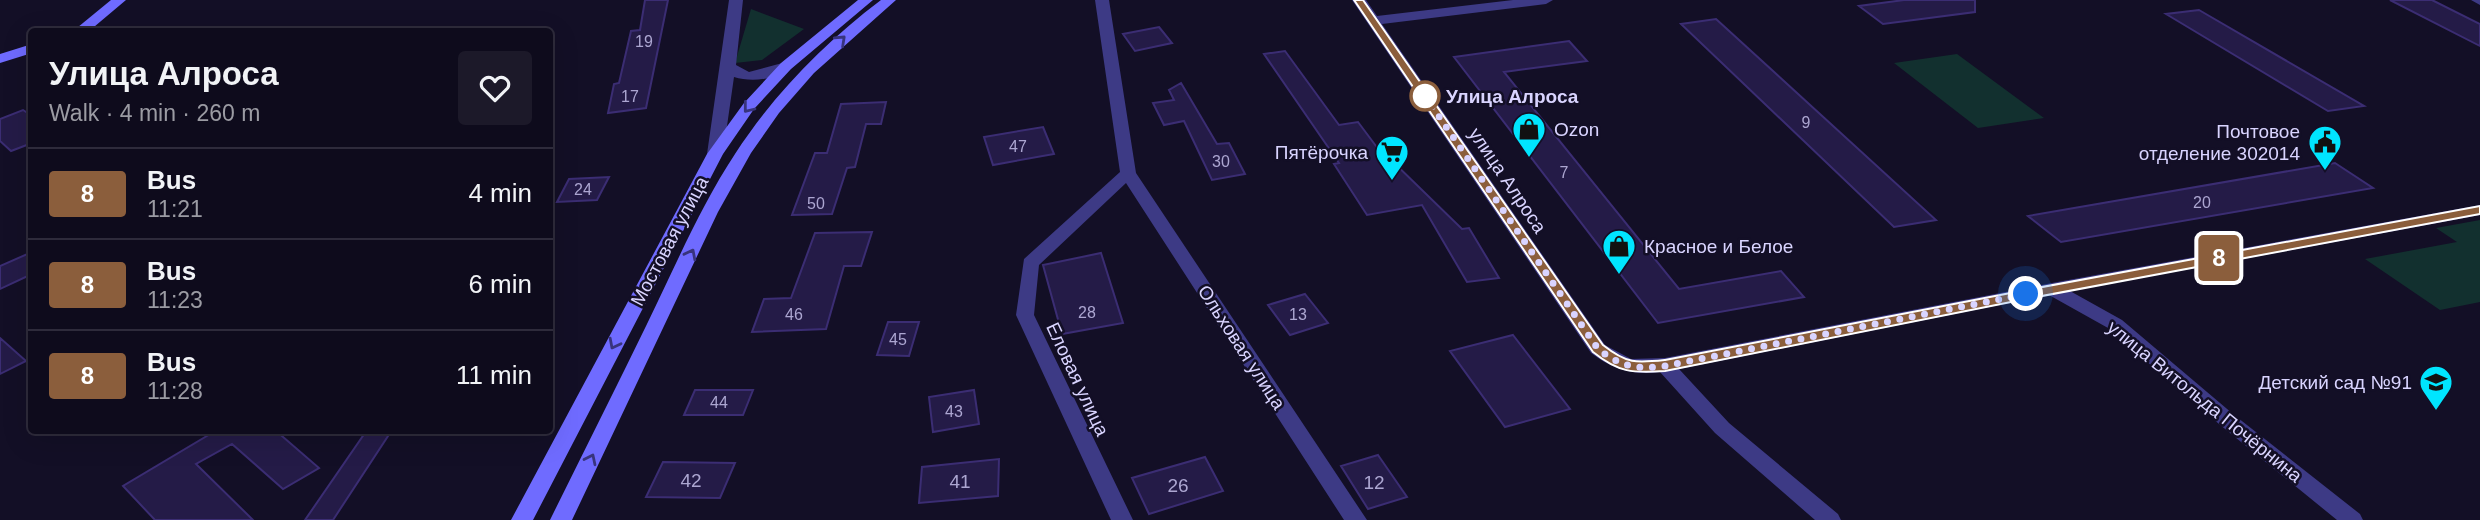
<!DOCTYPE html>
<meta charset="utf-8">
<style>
:root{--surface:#0e0b1c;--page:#1c1929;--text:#f1f3f6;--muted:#9b9ba3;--line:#2e2b3b}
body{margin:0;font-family:Arial,sans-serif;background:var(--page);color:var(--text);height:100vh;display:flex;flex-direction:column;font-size:26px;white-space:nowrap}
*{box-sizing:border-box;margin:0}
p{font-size:23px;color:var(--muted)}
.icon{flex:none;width:38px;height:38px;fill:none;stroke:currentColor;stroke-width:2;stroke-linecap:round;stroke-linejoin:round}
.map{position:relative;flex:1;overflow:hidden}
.details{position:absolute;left:28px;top:28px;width:525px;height:406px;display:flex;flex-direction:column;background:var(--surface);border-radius:7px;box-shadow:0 7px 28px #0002,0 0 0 2px var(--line)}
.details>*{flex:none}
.badge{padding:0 14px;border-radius:5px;font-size:24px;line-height:46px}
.you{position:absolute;width:35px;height:35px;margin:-18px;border:5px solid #fff;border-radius:50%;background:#1a73e8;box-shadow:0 0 0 10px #1a73e833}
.map>.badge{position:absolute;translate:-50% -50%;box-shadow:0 0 0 4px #fff}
.round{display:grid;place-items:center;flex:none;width:74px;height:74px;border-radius:7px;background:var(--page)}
.overview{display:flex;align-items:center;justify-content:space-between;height:119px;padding:0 21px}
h1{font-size:33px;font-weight:600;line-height:52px}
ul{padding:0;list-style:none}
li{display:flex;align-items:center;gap:21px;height:91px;padding:0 21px;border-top:2px solid var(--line)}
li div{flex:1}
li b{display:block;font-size:26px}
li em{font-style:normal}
li .badge{min-width:77px;font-weight:700;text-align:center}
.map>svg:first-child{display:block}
</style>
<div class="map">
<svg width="2480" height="520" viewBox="0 0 2480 520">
<rect width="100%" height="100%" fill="#130f26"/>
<path fill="#12302f" d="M751,9L804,29L762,60L735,63Z
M1957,54L2044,118L1978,128L1894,63Z
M2480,220V302L2440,310L2365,259L2457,242L2436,228Z"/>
<path fill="#241b47" stroke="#3b2d73" stroke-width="2" d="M645,0H668L646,108L608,113L614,84L619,83L631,31L640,30Z
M1904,0H1975V12L1883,24L1859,6Z
M2390,0H2432L2480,24V46Z
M2199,10L2364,106L2328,111L2166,14Z
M1716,19L1936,220L1894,227L1681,24Z
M1159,27L1172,43L1135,51L1123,34Z
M1569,41L1587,61L1504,72L1679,289L1781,271L1804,297L1658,323L1454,57Z
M1285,51L1339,125L1358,122L1382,154H1385L1462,229L1469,228L1499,278L1467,282L1422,205L1367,215L1334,164L1339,163L1264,54Z
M1181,83L1217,144L1229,143L1245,174L1212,180L1184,121L1164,125L1153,103L1174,100L1169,90Z
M886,102L881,124H866L855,167L847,168L832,214L792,215L815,153H827L841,104Z
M23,110L32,116V143L11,151L0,141V119Z
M1043,127L1054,154L993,165L984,137Z
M2335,163L2373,188L2061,242L2028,216Z
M609,177L597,200L557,202L569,179Z
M872,232L861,266H844L826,329L752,332L764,299L791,298L815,233Z
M32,252V274L0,289V266Z
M1101,253L1123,323L1062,334L1043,265Z
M1305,294L1328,323L1290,335L1268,305Z
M888,322H919L909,356L877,355Z
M1513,335L1570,409L1505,427L1450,351Z
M0,338L26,361L0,374Z
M695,390H753L743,415H684Z
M974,390L979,424L933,432L929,397Z
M217,430H275L319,468L283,489L232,444L196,464L253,520H155L123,486Z
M367,430H392L333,520H305Z
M1378,455L1407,497L1368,509L1341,466Z
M1205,457L1223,491L1149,514L1132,478Z
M999,459L998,496L919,503L922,467Z
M663,462L735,463L720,498L646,497Z"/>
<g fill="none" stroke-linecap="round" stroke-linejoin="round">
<path fill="#3d3a85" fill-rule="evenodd" d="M729,0H743L736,65L749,72L786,62L793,66C779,79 753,83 734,77L723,154L715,159L707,154Z
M1095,0H1109L1136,173L1367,520H1344L1126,183L1039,265L1034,315L1133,520H1111L1016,315L1024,259L1120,172Z
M1352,0H1366L1377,16L1513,0H1553L1546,4L1382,24L1605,345L1631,359L1665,358L2052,283L2480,205V215L2070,291L2122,320L2233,414L2360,514L2363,520H2337L2219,424L2108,328L2049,295L1679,369L1729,423L1838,514L1841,520H1815L1715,433L1660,372C1634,376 1612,369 1591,353Z
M2471,0H2480V5Z"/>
<path fill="#6f6bff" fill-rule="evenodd" d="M111,0H126L88,32H72Z
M858,0H873L791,69L754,109L723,154L533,520H511L707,154L744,103L781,63Z
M881,0H896L814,73L779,113L751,153L718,212L572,520H550C582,455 615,390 647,324C675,267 700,207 735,154C774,94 824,43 881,0Z
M32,44V53L0,63V54Z"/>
</g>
<defs><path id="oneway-chevron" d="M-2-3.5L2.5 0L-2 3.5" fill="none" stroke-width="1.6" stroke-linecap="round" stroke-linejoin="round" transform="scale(1.75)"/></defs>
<g stroke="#38347d">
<use href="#oneway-chevron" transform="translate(841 40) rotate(-43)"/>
<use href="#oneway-chevron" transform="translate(748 108) rotate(128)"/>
<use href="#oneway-chevron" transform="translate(691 254) rotate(-63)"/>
<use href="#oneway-chevron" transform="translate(614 344) rotate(117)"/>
<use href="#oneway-chevron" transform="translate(591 459) rotate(-64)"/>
</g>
<path fill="#8b5e3c" stroke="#fff" stroke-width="2" d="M1354,0H1363L1603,345C1627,364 1636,363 1665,360L2026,290L2480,206V214L2026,299L1665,371C1633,373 1619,373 1593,352Z"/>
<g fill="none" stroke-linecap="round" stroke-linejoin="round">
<path stroke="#d9d4ff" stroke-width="7" stroke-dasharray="0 12.6" d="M1425,96L1598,349C1620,366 1637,370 1665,366L2026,294"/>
</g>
<defs>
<symbol id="shop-pin" viewBox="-11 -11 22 30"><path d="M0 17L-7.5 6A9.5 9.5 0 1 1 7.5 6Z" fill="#00e5ff" stroke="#130f26"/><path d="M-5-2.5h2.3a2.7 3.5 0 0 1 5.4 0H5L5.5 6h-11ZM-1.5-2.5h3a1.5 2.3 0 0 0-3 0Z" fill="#111"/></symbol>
<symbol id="civic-pin" viewBox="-11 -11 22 30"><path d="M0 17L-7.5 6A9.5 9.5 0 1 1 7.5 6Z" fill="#00e5ff" stroke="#130f26"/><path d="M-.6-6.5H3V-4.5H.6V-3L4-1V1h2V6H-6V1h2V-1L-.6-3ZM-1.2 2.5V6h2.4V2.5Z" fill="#111"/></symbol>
<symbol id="supermarket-pin" viewBox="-11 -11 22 30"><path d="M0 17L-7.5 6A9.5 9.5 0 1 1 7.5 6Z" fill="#00e5ff" stroke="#130f26"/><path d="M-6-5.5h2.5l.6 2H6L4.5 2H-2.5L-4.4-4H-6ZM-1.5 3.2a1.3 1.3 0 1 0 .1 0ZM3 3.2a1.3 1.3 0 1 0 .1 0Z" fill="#111"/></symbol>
<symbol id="school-pin" viewBox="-11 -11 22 30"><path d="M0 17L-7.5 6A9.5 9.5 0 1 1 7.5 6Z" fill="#00e5ff" stroke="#130f26"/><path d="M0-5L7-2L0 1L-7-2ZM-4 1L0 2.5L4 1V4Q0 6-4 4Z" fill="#111"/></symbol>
</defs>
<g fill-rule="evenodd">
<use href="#shop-pin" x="1510" y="110" width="38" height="52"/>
<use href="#civic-pin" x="2306" y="123" width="38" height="52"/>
<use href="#supermarket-pin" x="1373" y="133" width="38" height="52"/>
<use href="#shop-pin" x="1600" y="227" width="38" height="52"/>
<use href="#school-pin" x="2417" y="363" width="38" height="52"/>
</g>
<circle fill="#fff" stroke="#8b5e3c" stroke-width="3.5" cx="1425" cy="96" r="14"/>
<g text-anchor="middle" stroke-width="5" stroke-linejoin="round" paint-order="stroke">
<g font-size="16" fill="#aca6d1">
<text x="644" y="47">19</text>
<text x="630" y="102">17</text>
<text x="1806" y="128">9</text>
<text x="1018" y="152">47</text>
<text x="1221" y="167">30</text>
<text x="1564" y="178">7</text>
<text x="583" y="195">24</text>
<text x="2202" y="208">20</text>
<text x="816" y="209">50</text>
<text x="1087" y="318">28</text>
<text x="794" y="320">46</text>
<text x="1298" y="320">13</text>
<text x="898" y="345">45</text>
<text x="719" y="408">44</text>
<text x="954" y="417">43</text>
</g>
<g font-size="19" font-weight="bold" fill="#d9d4ff" stroke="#130f26" text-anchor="start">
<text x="1446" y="103">Улица Алроса</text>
</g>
<g font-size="19" fill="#d9d4ff" stroke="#130f26" text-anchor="end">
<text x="1554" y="136" text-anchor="start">Ozon</text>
<text x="2300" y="138">Почтовое<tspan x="2300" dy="22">отделение 302014</tspan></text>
<text x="1368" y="159">Пятёрочка</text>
<text x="1644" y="253" text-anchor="start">Красное и Белое</text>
<text x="2412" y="389">Детский сад №91</text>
</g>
<g font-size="19" fill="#d9d4ff" stroke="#130f26">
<text transform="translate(1508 180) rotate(56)" y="7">улица Алроса</text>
<text transform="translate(669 241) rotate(-62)" y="7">Мостовая улица</text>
<text transform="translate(1242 347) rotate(57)" y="7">Ольховая улица</text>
<text transform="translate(1078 379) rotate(65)" y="7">Еловая улица</text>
<text transform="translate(2205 401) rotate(39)" y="7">улица Витольда Почёрнина</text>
</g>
<g font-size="19" fill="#aca6d1">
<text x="691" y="487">42</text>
<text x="960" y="488">41</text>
<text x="1374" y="489">12</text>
<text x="1178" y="492">26</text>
</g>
</g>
</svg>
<div class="you" style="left:2026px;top:294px"></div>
<b class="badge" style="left:2219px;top:258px;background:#8b5e3c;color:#fff">8</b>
<section class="details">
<div class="overview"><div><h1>Улица Алроса</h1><p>Walk · 4 min · 260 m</p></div><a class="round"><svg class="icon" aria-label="heart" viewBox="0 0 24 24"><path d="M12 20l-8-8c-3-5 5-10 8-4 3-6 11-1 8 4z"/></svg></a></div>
<ul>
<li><span class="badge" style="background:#8b5e3c;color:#fff">8</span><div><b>Bus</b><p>11:21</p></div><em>4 min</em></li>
<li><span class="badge" style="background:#8b5e3c;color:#fff">8</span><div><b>Bus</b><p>11:23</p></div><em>6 min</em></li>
<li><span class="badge" style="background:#8b5e3c;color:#fff">8</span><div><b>Bus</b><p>11:28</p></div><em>11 min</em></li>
</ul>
</section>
</div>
